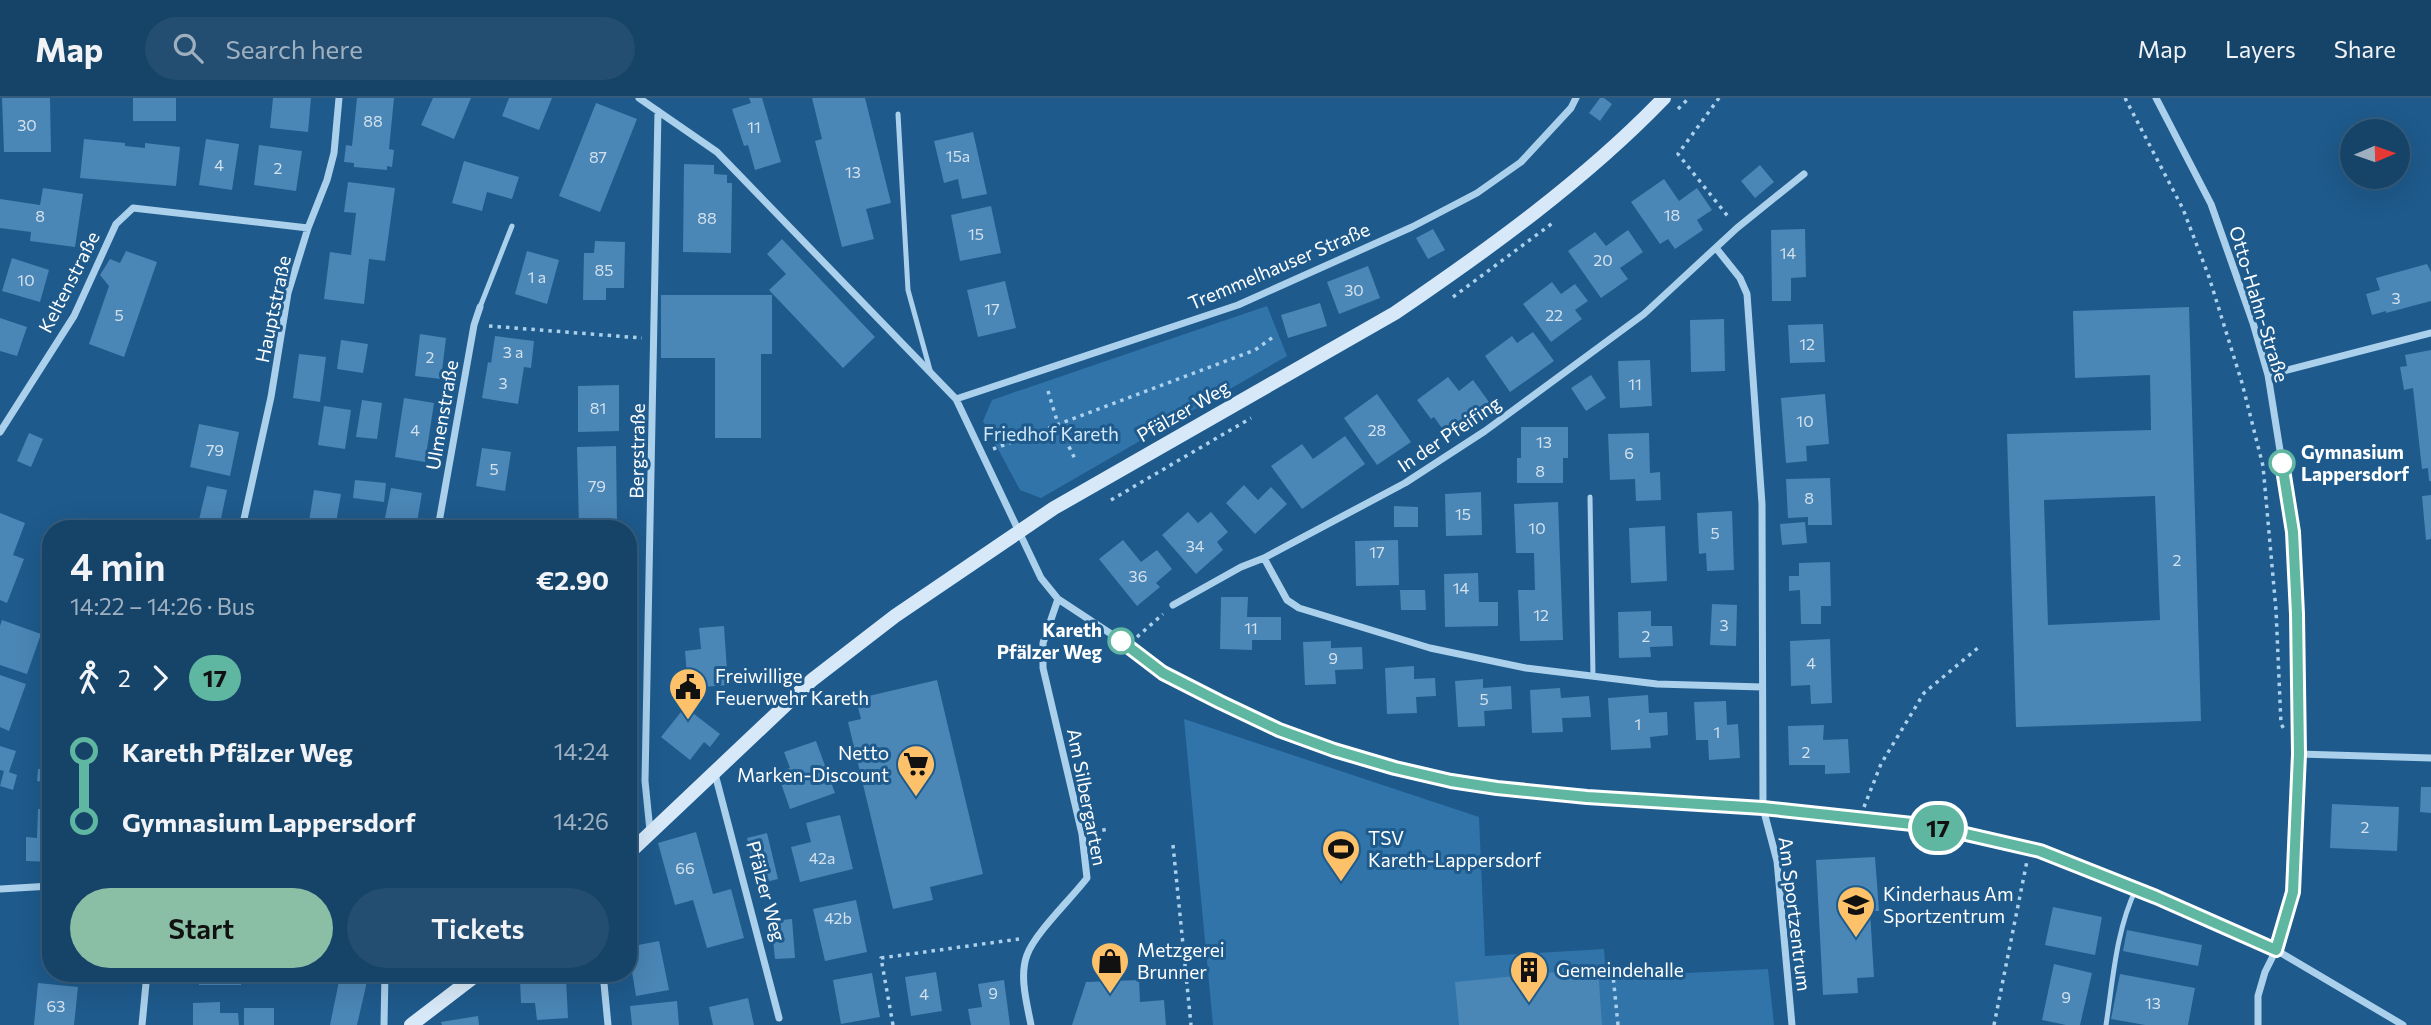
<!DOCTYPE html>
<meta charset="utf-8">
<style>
:root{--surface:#164469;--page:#234e71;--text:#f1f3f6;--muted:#9eb0c0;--line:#355c7d;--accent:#8abfa5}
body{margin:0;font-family:Commissioner,sans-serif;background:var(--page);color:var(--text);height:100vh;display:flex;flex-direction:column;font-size:26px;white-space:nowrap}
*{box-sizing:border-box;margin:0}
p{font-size:23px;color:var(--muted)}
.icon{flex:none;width:38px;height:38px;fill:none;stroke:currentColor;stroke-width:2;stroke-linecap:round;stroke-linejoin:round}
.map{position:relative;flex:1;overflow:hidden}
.panel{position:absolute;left:42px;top:422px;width:595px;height:462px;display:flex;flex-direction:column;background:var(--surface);border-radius:28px;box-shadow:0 7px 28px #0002,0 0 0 2px var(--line)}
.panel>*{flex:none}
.badge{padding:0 14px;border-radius:23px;font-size:24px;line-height:46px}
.needle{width:46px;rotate:88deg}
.fabs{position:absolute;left:2340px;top:21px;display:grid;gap:14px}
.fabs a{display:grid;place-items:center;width:70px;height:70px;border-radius:50%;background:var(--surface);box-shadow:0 7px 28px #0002,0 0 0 2px var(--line);font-size:35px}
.map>.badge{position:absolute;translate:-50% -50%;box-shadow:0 0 0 4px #fff}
.legs{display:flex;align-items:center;gap:10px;height:77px;padding:0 28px;font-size:23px}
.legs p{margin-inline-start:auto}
.head{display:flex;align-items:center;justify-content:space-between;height:119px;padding:0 28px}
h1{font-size:38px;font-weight:600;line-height:52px}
.button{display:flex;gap:14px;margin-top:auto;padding:14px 28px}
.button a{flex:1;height:80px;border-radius:42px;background:var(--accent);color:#111;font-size:28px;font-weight:600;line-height:80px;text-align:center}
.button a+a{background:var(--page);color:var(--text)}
ul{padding:0 28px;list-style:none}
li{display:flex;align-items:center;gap:24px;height:70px;font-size:26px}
li i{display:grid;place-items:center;width:10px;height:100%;margin:0 9px;background:currentColor}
li i::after{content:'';width:18px;height:18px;margin:-9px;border:5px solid;border-radius:50%;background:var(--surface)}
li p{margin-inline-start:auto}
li:first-child i{background:linear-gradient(#0000 50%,currentColor 0)}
li:last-child i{background:linear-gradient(currentColor 50%,#0000 0)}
header{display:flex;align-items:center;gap:42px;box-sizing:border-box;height:98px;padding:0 35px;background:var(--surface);border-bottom:2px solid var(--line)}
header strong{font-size:33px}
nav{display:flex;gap:38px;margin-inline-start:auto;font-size:24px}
.search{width:490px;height:63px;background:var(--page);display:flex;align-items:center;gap:18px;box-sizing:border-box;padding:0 24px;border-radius:38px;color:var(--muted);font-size:26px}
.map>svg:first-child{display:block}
</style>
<header>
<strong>Map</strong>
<div class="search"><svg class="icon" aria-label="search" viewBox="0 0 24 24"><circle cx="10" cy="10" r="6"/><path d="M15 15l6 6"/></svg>Search here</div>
<nav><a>Map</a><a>Layers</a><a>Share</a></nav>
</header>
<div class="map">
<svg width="2431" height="927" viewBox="0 0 2431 927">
<rect width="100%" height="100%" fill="#1e5a8c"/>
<path fill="#3174aa" d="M1267,208L1287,258L1041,400L1020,392L983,323L992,302Z
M1184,621L1479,719L1485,858L1604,851L1606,879L1768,871L1774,927H1213Z"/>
<path fill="#4a86b6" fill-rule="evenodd" d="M2,0H50L51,54H4Z
M133,0H176V23H133Z
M273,0H311L308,34L270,30Z
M357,0H394L389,51L394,52L392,69L387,68V72L354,69V65L344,64L346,47L352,48Z
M433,0H471L454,41L421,27Z
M509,0H552L539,32L502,18Z
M749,0H762L781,64L755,72L748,47L744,48L732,11L751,5Z
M812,0H865L891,105L866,111L874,141L842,149L815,43L822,41Z
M1600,0H1604L1612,6L1600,23L1589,15Z
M596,5L637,21L600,114L559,98Z
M973,34L987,96L962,101L958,81L944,85L934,43Z
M84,41L125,45V48L145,50V45L180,49L176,88L80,80Z
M206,41L239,46L232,92L199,87Z
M259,47L302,53L296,93L254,87Z
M464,63L519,79L512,101L487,94L482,113L452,105Z
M684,66L714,67V76L727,77V85H732L731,155L683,154Z
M1760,67L1774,84L1755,100L1741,83Z
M1664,81L1679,103L1697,90L1712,112L1697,122L1703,132L1675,151L1668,141L1660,146L1631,104Z
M348,84L395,90L385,163L369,161L364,206L324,201L330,154L351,157L356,115L344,114Z
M43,90L83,96L75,149L30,143L31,134L0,130V101L40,107Z
M991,108L1001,155L960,163L951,117Z
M1433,131L1445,152L1428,161L1416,140Z
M1805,131L1806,179L1791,180V203H1772L1771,132Z
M1628,132L1643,154L1620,170L1628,181L1601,200L1568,153L1595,134L1606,148Z
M782,141L875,239L843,270L769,192L786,176L767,156Z
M595,143L625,144L624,190H606V202H583L584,155H594Z
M126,153L157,164L124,259L89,246L109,188L100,177L110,161L120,165Z
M527,153L559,162L547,206L515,196Z
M12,160L49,172L40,204L2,193Z
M2427,166L2431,174V203L2386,215V213L2372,217L2366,196L2380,192L2376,180Z
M1368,168L1380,200L1339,216L1327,184Z
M1005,183L1016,230L978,239L967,192Z
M1552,184L1561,196L1575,186L1588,203L1575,212L1582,221L1551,244L1523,206Z
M661,197H772V256H761V340H715V260H661Z
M1320,205L1327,228L1288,240L1281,217Z
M2189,209L2201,623L2016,629L2007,336L2151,332L2150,277L2075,280L2073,213ZM2155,398L2160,522L2048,527L2044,402Z
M0,220L27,229L17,258L0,253Z
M1724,221L1725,273L1691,274L1690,222Z
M1823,226L1825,264L1790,265L1788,227Z
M1533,234L1554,263L1510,294L1485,258L1512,238L1517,245Z
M420,236L446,240L441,281L415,278Z
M495,238L534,243L531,270L524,269L518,306L482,300L488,264L491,265Z
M341,242L368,246L363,275L337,271Z
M2431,252V383H2429L2428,370L2422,371L2413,290L2404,292L2400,269L2407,268L2405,257Z
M299,256L326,259L320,304L293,300Z
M1650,262L1652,308L1620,310L1618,263Z
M1591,277L1606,300L1586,313L1571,290Z
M1448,279L1459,293L1473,282L1489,304L1446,336L1434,319L1431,321L1417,302Z
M619,287V333L578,334V288Z
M1377,296L1411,344L1377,367L1344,320Z
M1825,296L1829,346L1806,348L1807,363L1786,365L1781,300Z
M404,300L434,305L425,364L395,359Z
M362,302L382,305L377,341L356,339Z
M324,308L351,312L345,351L318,347Z
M199,326L239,334L230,378L190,369Z
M1521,329H1568V360H1563V385H1517V360H1521Z
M29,335L43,341L31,369L17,363Z
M1649,335L1650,375L1660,374L1661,402L1636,403L1635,381L1610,382L1608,336Z
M1345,338L1365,366L1302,411L1271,368L1302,346L1313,361Z
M616,348L617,427L579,428L577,349Z
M482,350L511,354L505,393L476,388Z
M1830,380L1832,427H1808V419L1788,420L1786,381Z
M355,382L386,385L384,404L353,400Z
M1244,387L1258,402L1271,389L1287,406L1255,436L1226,405Z
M207,388L227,392L219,430H197Z
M391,390L422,395L416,430H383Z
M314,392L341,396L335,430H308Z
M1481,394L1482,437L1446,438L1445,396Z
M2431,397V441L2426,442L2422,398Z
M1558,404L1563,542L1520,543L1518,492H1535L1534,455H1516L1514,406Z
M1394,408L1418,409V429H1394Z
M1732,413L1734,472L1707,473L1706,455L1699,456L1697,415Z
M1188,414L1198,425L1211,414L1228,434L1217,444L1223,452L1196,476L1162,437Z
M0,415L25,425L13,457L24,461L7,505L0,502Z
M461,421L493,426V430H459Z
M1805,424L1807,445L1782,447L1780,426Z
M1665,428L1667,483L1631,485L1629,430Z
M1123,442L1141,464L1157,452L1172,471L1156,485L1160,489L1137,508L1099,461Z
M1398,442L1399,487L1356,488L1355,443Z
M1830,464L1831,508H1821V526H1801L1800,492L1789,493V478H1799V465Z
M1478,475L1479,504H1498V528L1445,529L1444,476Z
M1400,492H1425L1426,512H1401Z
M1221,499H1248L1247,519H1281V542H1252V552L1220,551Z
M1712,506L1737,507L1736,548L1710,547Z
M1651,513V528H1672L1673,548L1650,549L1651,559L1619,560L1618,514Z
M2,522L41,536L27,576L0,567V528Z
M724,528L728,587L688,590L685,553L701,551L699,530Z
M1830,541L1832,605L1811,606L1810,587L1791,588L1790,543Z
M1331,543V550L1362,549L1363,571L1335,572L1336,586L1305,587L1303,544Z
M1414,568V581L1435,580L1436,598L1416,599L1417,615L1387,616L1385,570Z
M0,577L26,586L9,633L0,629Z
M1483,581V590L1511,588L1512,611L1484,613L1485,628L1458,629L1455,583Z
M937,582L983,776L930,789L933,802L893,811L848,624L861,621L856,601Z
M1560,590L1561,600L1589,598L1591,619L1562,620L1563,634L1532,635L1530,592Z
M1648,597L1649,615L1667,614L1668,637L1650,639L1651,650L1611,652L1608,600Z
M1726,603L1727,627L1738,626L1740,660L1709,662L1708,642H1696L1694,604Z
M685,609L720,636L710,649L704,644L690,662L661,639Z
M1824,627L1823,642L1848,641L1850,675L1825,676V667H1789L1788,628Z
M816,643L835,695L790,711L777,674L790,670L784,654Z
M0,648L16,653L9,674L17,677L13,692L0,688L4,673L0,672Z
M49,651H51V685L37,683L38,671H47Z
M2421,689H2431V715L2420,714Z
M2332,706L2399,709L2397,753L2330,750Z
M38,711L51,712V764L26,763V739L37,740Z
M840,717L853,771L800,784L791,749L811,744L806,725Z
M696,734L713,796L731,791L744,840L707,850L693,802L675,807L658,745Z
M767,735L778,781L758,786L747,740Z
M1875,759L1879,813H1870L1874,879L1857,880L1858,895L1823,897L1816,762Z
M856,802L867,854L825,863L813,811Z
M49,809H51V848L45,847Z
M2053,809L2102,819L2095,857L2045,847Z
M792,821L795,860L775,861L771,823Z
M2127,832L2202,847L2198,868L2123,853Z
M659,843L669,892L636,898L628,849Z
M2054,866L2092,875L2080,927H2066L2042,922Z
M1598,870L1602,927H1459L1455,884Z
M936,874L942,913L911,918L905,879Z
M199,875H241V887H199Z
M339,875H367L366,888L357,927H330L338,888Z
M552,875H592L593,879L566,881L568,920L537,922L535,905H521L520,882L552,880Z
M872,875L880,919L841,926L833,882Z
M2120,876L2195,890L2188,927H2145L2111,921Z
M1004,882L1010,927H971L968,911L982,909L978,886Z
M1139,882L1140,904L1164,902L1166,927H1072L1086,884Z
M38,885L78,889L74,927H34Z
M748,900L754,927H713L709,909Z
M677,903L679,927H632L630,908Z
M220,904V915H238L239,927H193V905Z
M244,910H274V927H244Z
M478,918L479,927H442L441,924Z"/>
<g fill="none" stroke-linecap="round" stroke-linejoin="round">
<path stroke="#aad0ec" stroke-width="3.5" stroke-dasharray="3.5 5" stroke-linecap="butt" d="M1719,0L1678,56L1730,121
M2125,0L2183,111L2209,179L2242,285L2263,368L2276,512L2281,626L2284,631
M1678,11L1689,0
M1453,199L1554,124
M489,228L642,240
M1048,293L1058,326L1075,361
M993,351L1255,252L1276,237
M1111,402L1251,320
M1137,539L1163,516
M1864,709L1881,666L1924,595L1979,549
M1094,734L1108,731
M1173,747L1191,927
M893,927L881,860L1019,841
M1618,927L1613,877L1623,867
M1994,927L2027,763"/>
<path stroke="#aad0ec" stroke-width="5" d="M898,16L908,192L930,272
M480,209L512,128
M1590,399L1593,578
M2106,927C2113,882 2116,832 2136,791"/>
<path stroke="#aad0ec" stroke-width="7" d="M639,0L717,54L956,301L1041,480L1058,501L1128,547L1163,575L1279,631L1334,652L1395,671L1451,683L1497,690L1587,699L1763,710L1931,728L2040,753L2156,799L2276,852L2403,927
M2156,0L2211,106L2253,225L2268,277L2293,434L2297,516L2299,656L2293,794L2276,852L2265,874L2258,898V927
M1716,150L1740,180L1747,196L1762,406L1763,710L1777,763L1792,927
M2268,277L2431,235
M956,301L1238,207L1412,129L1477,95L1521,64L1571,10L1576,0
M0,334L74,218L116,126L133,110L308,130
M242,430L271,299L288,195L308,130L327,82L334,55L339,0
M438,430L474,227L480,209
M1264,460L1287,502L1299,510L1430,550L1526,570L1657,586L1762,589
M1173,507L1241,469L1264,460L1405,385L1485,333L1644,216L1737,130L1804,76
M2299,656L2431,660
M715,676L779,920
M650,733L645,683L658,13
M0,791L51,788
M603,875L608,927
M142,927L147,875
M384,927L385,875
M1031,927C1027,906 1019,878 1027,857C1035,835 1071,801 1087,780L1082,736L1043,570V545L1058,501"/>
<path stroke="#d7e9f9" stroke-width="14" d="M628,756L812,582L895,518L1054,410L1395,215C1489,151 1585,82 1664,0
M411,927L479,875"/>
</g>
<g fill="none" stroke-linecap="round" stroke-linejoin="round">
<defs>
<path id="line-1" d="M1121,543L1163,575L1220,604L1279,632L1334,652L1395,670L1451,683L1497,690L1587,699L1763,710L1931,728L2040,753L2156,799L2276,852L2293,794L2299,656L2297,516L2293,434L2282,365"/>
</defs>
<use href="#line-1" stroke="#fff" stroke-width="16"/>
<use href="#line-1" stroke="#5fb7a1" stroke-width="10"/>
</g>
<defs>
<symbol id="civic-pin" viewBox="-11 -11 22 30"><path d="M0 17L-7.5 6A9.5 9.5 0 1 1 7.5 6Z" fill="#fcc169" stroke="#1e5a8c"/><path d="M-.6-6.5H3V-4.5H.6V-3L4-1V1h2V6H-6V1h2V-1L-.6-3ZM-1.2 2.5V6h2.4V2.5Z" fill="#111"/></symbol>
<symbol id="supermarket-pin" viewBox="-11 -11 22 30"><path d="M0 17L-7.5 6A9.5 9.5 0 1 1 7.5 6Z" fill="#fcc169" stroke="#1e5a8c"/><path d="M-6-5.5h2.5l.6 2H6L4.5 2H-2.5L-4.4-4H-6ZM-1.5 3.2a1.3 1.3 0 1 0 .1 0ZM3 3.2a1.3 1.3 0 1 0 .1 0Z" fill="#111"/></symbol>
<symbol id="stadium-pin" viewBox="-11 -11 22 30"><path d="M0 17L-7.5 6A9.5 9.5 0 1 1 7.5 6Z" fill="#fcc169" stroke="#1e5a8c"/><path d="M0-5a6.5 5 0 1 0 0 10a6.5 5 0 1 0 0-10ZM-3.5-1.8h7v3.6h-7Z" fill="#111"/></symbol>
<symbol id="school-pin" viewBox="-11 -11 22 30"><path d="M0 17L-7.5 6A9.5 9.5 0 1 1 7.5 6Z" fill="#fcc169" stroke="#1e5a8c"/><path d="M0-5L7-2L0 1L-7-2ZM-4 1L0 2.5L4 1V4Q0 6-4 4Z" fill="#111"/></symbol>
<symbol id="shop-pin" viewBox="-11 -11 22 30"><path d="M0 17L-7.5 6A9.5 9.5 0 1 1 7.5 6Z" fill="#fcc169" stroke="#1e5a8c"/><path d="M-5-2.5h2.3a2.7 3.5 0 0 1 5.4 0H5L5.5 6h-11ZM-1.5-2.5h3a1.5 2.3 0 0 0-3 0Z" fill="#111"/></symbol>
<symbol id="building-pin" viewBox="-11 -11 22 30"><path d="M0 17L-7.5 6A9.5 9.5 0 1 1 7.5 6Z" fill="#fcc169" stroke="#1e5a8c"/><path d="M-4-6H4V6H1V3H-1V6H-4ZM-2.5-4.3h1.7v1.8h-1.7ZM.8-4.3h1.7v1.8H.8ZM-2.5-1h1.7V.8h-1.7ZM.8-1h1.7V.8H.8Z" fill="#111"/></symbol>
</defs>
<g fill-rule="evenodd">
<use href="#civic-pin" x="666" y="567" width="44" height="60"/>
<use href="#supermarket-pin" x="894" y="644" width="44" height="60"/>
<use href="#stadium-pin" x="1319" y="729" width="44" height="60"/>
<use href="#school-pin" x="1834" y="785" width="44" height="60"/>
<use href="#shop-pin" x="1088" y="841" width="44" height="60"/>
<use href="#building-pin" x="1507" y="850" width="44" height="60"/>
</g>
<g fill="#fff" stroke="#5fb7a1" stroke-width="3.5">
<circle cx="2282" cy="365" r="12"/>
<circle cx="1121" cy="543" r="12"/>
</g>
<g text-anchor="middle" stroke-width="6" stroke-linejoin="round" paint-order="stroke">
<g font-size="16" fill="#d2e1ed">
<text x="373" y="29">88</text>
<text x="27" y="33">30</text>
<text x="754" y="35">11</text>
<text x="958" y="64">15a</text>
<text x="598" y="65">87</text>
<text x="219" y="73">4</text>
<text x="278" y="76">2</text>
<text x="853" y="80">13</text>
<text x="1672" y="123">18</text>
<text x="40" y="124">8</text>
<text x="707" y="126">88</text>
<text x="976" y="142">15</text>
<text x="1788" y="161">14</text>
<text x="1603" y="168">20</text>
<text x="604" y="178">85</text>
<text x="537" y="185">1 a</text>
<text x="26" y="188">10</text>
<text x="1354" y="198">30</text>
<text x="2396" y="206">3</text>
<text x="992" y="217">17</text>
<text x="119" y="223">5</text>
<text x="1554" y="223">22</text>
<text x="1807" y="252">12</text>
<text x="513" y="260">3 a</text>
<text x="430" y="265">2</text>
<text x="503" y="291">3</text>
<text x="1635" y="292">11</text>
<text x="598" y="316">81</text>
<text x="1805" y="329">10</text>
<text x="415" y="338">4</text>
<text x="1377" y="338">28</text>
<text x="1544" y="350">13</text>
<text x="215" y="358">79</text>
<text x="1629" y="361">6</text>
<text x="494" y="377">5</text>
<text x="1540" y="379">8</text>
<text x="597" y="394">79</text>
<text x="1809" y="406">8</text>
<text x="1463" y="422">15</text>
<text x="1537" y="436">10</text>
<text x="1715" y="441">5</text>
<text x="1195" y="454">34</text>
<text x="1377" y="460">17</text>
<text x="2177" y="468">2</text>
<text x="1138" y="484">36</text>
<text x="1461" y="496">14</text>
<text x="1541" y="523">12</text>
<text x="1724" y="533">3</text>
<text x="1251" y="536">11</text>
<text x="1646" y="544">2</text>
<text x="1333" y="566">9</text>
<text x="1811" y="571">4</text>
<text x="1484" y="607">5</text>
<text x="1638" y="632">1</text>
<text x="1717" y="640">1</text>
<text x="1806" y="660">2</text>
<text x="2365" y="735">2</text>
<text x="822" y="766">42a</text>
<text x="685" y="776">66</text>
<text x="838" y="826">42b</text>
<text x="993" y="901">9</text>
<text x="924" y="902">4</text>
<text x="2066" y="905">9</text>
<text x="2153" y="911">13</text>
<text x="56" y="914">63</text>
</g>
<g font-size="19" fill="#fff" stroke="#1e5a8c">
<text transform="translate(1279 168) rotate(-23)" y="7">Tremmelhauser Straße</text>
<text transform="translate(69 184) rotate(-63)" y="7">Keltenstraße</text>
<text transform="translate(2259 206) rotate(73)" y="7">Otto-Hahn-Straße</text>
<text transform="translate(273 211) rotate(-78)" y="7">Hauptstraße</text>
<text transform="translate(1183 313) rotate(-30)" y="7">Pfälzer Weg</text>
<text transform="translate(442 317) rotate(-80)" y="7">Ulmenstraße</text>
<text transform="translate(1449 336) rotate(-34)" y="7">In der Pfeifing</text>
<text transform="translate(637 353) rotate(-89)" y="7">Bergstraße</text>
<text transform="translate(1087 699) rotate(79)" y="7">Am Silbergarten</text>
<text transform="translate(766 793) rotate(75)" y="7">Pfälzer Weg</text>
<text transform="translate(1795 816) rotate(83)" y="7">Am Sportzentrum</text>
</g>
<g font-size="19" fill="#d0e7f9" stroke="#1e5a8c">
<text x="1051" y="343">Friedhof Kareth</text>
</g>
<g font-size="19" font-weight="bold" fill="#fff" stroke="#1e5a8c" text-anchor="start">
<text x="2301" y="361">Gymnasium<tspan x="2301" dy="22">Lappersdorf</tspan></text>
<text x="1102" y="539" text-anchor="end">Kareth<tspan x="1102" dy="22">Pfälzer Weg</tspan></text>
</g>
<g font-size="19" fill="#fff" stroke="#1e5a8c" text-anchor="start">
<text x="715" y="585">Freiwillige<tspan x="715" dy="22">Feuerwehr Kareth</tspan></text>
<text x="889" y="662" text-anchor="end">Netto<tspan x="889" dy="22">Marken-Discount</tspan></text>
<text x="1368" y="747">TSV<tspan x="1368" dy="22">Kareth-Lappersdorf</tspan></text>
<text x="1883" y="803">Kinderhaus Am<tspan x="1883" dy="22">Sportzentrum</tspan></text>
<text x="1137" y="859">Metzgerei<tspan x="1137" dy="22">Brunner</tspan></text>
<text x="1556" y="879">Gemeindehalle</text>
</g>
</g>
</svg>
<div class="fabs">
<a><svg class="needle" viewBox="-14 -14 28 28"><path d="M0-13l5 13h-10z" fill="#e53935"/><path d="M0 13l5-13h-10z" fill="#9eb0c0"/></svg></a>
</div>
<b class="badge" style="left:1938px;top:730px;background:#5fb7a1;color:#111">17</b>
<section class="panel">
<div class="head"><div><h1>4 min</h1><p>14:22 – 14:26 · Bus</p></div><b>€2.90</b></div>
<div class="legs"><svg class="icon" aria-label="walk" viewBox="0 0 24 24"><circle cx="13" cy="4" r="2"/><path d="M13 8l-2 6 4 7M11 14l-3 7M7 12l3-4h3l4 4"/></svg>2<svg class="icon" aria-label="forward" viewBox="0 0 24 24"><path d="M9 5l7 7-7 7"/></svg><b class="badge" style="background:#5fb7a1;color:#111">17</b></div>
<ul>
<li><i style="color:#5fb7a1"></i><b>Kareth Pfälzer Weg</b><p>14:24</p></li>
<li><i style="color:#5fb7a1"></i><b>Gymnasium Lappersdorf</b><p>14:26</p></li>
</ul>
<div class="button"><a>Start</a><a>Tickets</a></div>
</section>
</div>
